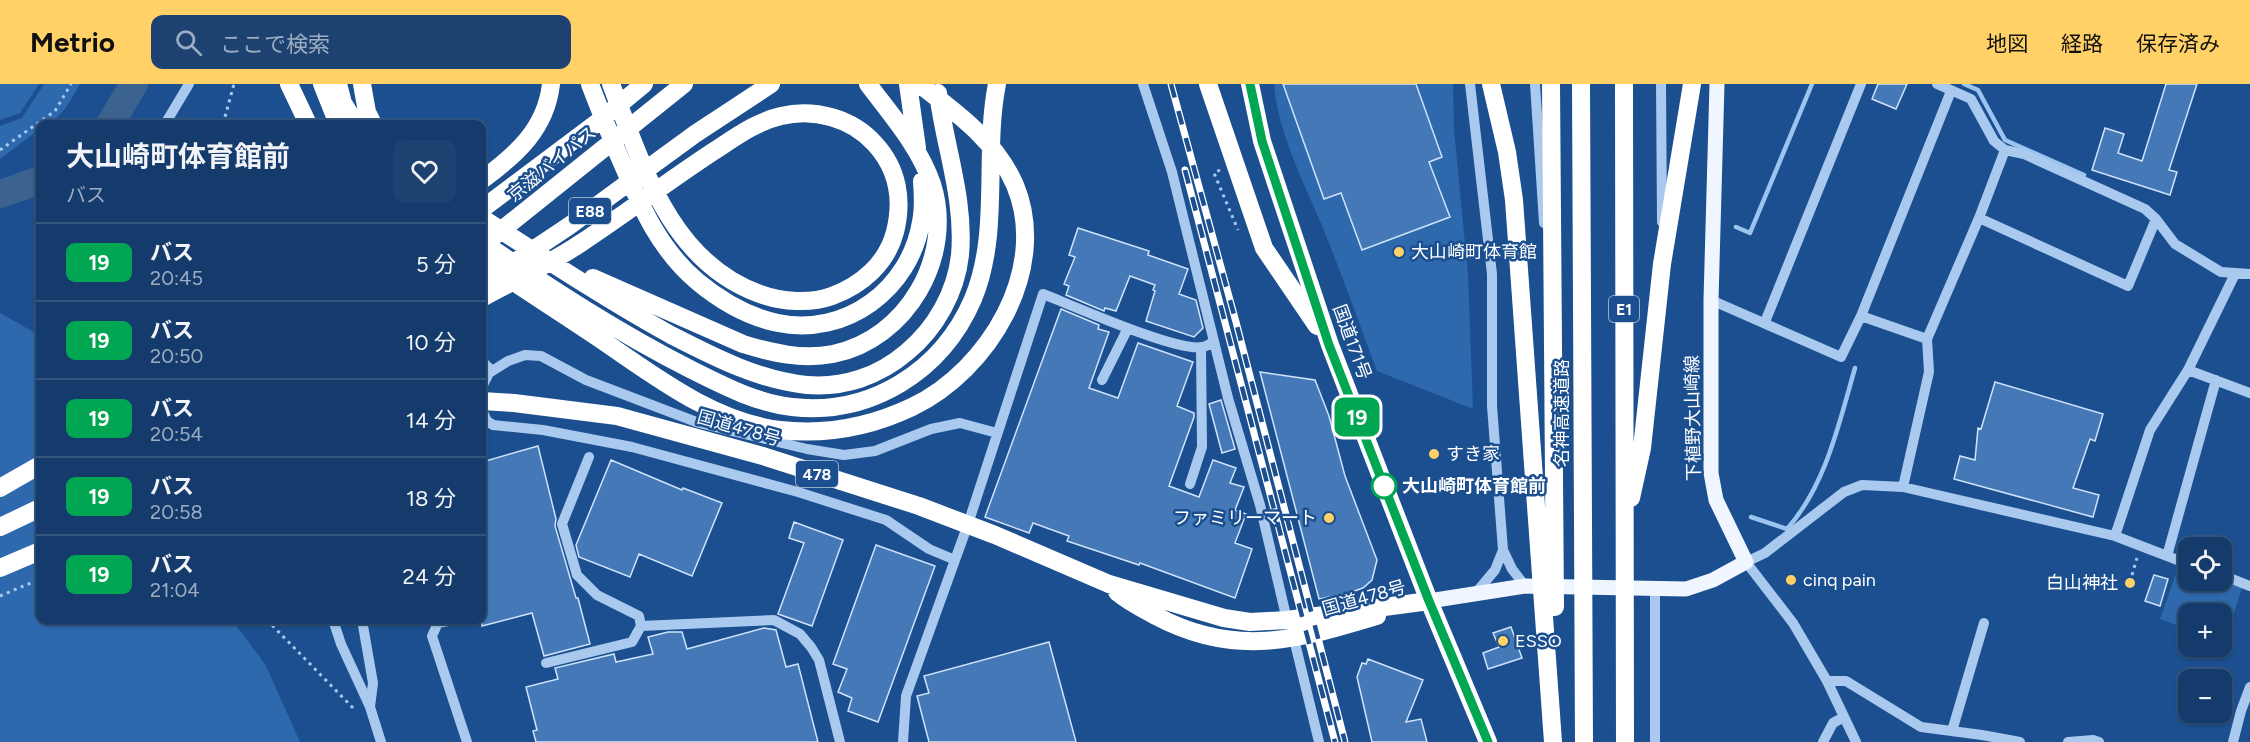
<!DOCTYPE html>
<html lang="ja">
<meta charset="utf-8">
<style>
:root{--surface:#143b6b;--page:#1d4271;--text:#f1f3f6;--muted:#9dadc1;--line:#33557e;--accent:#ffd166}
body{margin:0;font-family:Figtree,"Noto Sans JP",sans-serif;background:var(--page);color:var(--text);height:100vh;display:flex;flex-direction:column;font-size:22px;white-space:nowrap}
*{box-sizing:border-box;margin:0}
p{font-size:20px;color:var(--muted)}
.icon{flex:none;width:33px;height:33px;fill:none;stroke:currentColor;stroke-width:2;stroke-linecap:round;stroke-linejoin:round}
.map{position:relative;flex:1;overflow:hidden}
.details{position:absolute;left:36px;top:36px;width:450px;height:504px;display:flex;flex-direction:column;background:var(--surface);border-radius:12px;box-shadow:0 2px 4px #0004,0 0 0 2px var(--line)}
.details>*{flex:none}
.badge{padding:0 12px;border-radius:9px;font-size:21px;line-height:39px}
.fabs{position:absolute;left:2178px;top:453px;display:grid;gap:12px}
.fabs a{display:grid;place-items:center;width:54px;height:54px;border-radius:12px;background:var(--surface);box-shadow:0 2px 4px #0004,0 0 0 2px var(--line);font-size:30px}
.map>.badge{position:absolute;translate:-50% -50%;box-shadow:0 0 0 3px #fff}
.round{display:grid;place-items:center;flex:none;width:63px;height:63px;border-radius:12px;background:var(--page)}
.head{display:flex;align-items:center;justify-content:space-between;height:102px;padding:0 30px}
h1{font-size:28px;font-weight:700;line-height:45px}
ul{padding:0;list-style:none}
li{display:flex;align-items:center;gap:18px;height:78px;padding:0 30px;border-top:2px solid var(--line)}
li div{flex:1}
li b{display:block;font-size:22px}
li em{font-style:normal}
li .badge{min-width:66px;font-weight:700;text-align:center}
header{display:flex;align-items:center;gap:36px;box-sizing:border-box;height:84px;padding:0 30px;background:var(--accent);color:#111}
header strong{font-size:28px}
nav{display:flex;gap:33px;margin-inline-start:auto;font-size:21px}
.search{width:420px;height:54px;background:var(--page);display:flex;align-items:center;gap:15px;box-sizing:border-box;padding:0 21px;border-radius:12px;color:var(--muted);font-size:22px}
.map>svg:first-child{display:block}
</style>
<header>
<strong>Metrio</strong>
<div class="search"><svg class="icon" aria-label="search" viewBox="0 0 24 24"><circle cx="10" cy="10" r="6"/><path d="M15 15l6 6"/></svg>ここで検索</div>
<nav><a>地図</a><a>経路</a><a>保存済み</a></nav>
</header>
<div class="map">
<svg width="2250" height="658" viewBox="0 0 2250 658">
<rect width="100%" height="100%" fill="#1b4f8f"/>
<path fill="#2e69ad" d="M0,0H39L20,29L0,36Z
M44,0H80C71,15 60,40 40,40V45L0,75V42L22,34Z
M1274,0H1453L1454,46L1468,190L1473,325L1377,287C1359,239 1342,191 1323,144C1304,98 1278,50 1274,0Z
M0,229L37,250L40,254V536H232L265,580L300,658H0Z
M2179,481L2188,485V496L2221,497L2242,504L2226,553L2222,552V530H2188V545L2160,535Z"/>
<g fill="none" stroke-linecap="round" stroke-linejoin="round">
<path stroke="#9cc4f0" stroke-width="4.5" d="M1964,0L1978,6L2005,56L2084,91
M1736,143L1750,149L1812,0
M1751,433L1787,445C1826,401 1839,339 1855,284"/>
<path stroke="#3c6290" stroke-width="28" d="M110,40L134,0
M0,110L40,96"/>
</g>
<path fill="#4478b7" stroke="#cfe3fa" stroke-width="1.5" d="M1283,0H1416L1442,73L1429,78L1450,133L1362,166L1341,109L1324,115Z
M1878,0H1907L1896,25L1872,15Z
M2166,0H2197L2169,86L2177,88L2170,111L2092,86L2105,44L2124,50L2118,69L2142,77Z
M1078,144L1149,167L1148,171L1188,185L1179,210L1196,216L1203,244L1194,253L1146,237L1155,207L1153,206L1155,201L1130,192L1116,227L1105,224L1104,227L1066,211L1069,202L1064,200L1075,173L1069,171Z
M1061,225L1099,241L1098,245L1109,248L1089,304L1118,314L1138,259L1193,278L1177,322L1194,329V333L1169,402L1199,413L1213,376L1236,384L1230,399L1244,403L1235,426L1246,430L1235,459L1252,465L1235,514L1140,479L1139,481L1067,457L1069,452L1033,439L1029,449L985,433Z
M1260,288L1315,296L1329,332L1345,392L1377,476L1372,496L1363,504L1346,510L1319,515Z
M1995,298L2103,330L2095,357L2090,355L2073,404L2099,411L2093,433L1954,395L1960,372L1975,376L1978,344L1981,345Z
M1221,316L1235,365L1222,369L1209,320Z
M538,362L556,435L555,442L576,514H578L590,560L544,572L532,529L482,542V378Z
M611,376L682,406L683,404L722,419L692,492L639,470L630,493L579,473L576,461Z
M794,438L843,456L812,542L778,530L804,459L789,454Z
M876,461L935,482L878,638L848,627L852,614L838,608L847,585L833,580Z
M2154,491L2168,495L2160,522L2145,517Z
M1511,543L1522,574L1488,585L1483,569L1499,563L1493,549Z
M764,544L776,546L786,583L798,580L818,658H536L533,647L537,646L526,603L558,595L555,584L614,570L616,578L653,570L648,553L668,548H682L687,565Z
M1049,558L1076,658H929L917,612L929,609L924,592Z
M1368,575L1423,596L1406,638L1421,635L1427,658H1372L1357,593L1362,579L1366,580Z"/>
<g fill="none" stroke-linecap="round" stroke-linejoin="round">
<path stroke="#a9c9ee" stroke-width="3" stroke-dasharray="3 4.5" stroke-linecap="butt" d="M223,40L234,0
M0,66L55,27L71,0
M1220,86L1214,89L1238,146
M2132,491L2137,474
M0,512L40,495
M267,536L356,627"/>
<path stroke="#a9c9ee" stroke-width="10" d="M1143,0L1172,88L1228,314L1260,421L1287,536
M1470,0L1492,190V322L1503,466L1512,485L1525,502
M1535,0L1544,139
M1661,0L1662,138
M1937,0L1971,15L1994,57L2005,66L2024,70L2145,125L2156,135L2175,160L2221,188L2250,190
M165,40L189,0
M1979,134L2128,202L2156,135
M1711,216L1841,273L1861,232L1927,255L1979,134L2005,66
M1861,232L1951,7
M1765,238L1861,0
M482,277L492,287
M2188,286L2250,309
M1102,296L1128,244
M482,303L489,289L508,277L525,271L541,272L586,296L699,339L807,365L844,371L875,367L931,345L960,339L997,349
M482,326L487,337L493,341L543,346L632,363L798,408L886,436L929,465L955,476
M1190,400L1202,363L1201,264
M1903,403L1929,288L1927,255
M2115,452L2150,346L2188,286L2235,190
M2167,472L2216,296
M2222,491L2250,502
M1655,504V658
M1475,510L1495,486L1503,466
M333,536L341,560L370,623
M362,536L373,599L370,623L381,658
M453,536L438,539L432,552L467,658
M641,542L774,536L800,550L811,563L819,576L840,658
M1294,555L1319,658
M546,579L632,558L641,542L639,532L597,511L577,491L562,440L589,373
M1827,597H1846L1921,643L1982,651L2020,658
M1952,647L1984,539
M903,658L906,612L968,440L1043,210C1072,221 1176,268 1202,263C1206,263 1211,259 1214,257
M1823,658L1833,639L1844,633
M1856,658L1827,597L1793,539L1746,478L1765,469L1844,408L1862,401L1903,403L2115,452L2188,480
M2068,658L2093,656L2099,658
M2233,658L2241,627L2250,603"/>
<path stroke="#f0f6ff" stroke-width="15" d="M1429,517L1525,502L1686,505L1713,496L1746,478L1716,416L1711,389V216L1717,0"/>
<path stroke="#fff" stroke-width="18" d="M289,0L308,40
M322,0L338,40
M338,0L343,19L356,40
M362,0L367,28L373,40
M590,0C599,24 609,48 619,72C639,118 658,165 698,198C721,217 749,233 778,239C846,253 910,205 921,138C924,124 923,110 922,97
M908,0L917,64
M1208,0L1264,164L1317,242
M1250,0L1262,57L1330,261L1429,517L1488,658
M1491,0L1507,68L1514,116L1553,658
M1551,0L1555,523
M1581,0L1584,658
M1624,0L1625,658
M482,96C516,71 546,45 551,0
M482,125L598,38L644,0
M482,134C544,174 606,215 671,251C714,273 758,296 807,301C844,304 879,292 907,268C936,244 956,208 960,171C965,115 945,64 938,9
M493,153L684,0
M482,158C550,204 617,248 690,285C722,301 756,319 792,323C871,332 942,287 973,215C1001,148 983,70 997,0
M482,177C522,204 563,230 603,257C656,293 714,338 780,346C825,351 870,343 912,323C989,286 1050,185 1015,101C996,57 956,28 919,0
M593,194L743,260C772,269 802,276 833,270C907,255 955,172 932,100C919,62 891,31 868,0
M482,200L569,142L695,50L771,0
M482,214C515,196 550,180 581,159C625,130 667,98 711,69C733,55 755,38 781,32C814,24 852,34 875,60C898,85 903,116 895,148C887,179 862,201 832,212C810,220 782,218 760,210C670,178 642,80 611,0
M482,317L514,319L617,332L763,372L919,422L995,451L1109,500L1224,534L1250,538L1287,536L1429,517
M0,404L40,381
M1631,414L1642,364L1662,180L1692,0
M0,443L40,424
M0,484L40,467
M1117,508C1129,518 1143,525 1156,532C1235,574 1297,556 1377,532"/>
<defs>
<path id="rail" d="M1171,0L1236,238L1345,658
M1185,86L1335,658"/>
</defs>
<use href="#rail" stroke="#fff" stroke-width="7"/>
<use href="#rail" stroke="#1b4f8f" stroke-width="4.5" stroke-dasharray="14" stroke-linecap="butt"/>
</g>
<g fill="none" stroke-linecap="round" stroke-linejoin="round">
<defs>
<path id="line" d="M1250,0L1262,57L1329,261L1429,517L1488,658"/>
</defs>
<use href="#line" stroke="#fff" stroke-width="14"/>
<use href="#line" stroke="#00a651" stroke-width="9"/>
</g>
<g fill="#ffd166" stroke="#1b4f8f" stroke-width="2">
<circle cx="1399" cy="168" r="6"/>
<circle cx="1434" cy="370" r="6"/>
<circle cx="1329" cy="434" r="6"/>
<circle cx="1791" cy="496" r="6"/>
<circle cx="2130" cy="499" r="6"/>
<circle cx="1503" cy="557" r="6"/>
</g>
<circle fill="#fff" stroke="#00a651" stroke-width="3" cx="1384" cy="402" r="12"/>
<g text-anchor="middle" stroke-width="5" stroke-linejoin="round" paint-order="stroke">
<g fill="#1b4f8f" stroke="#bbcadd" stroke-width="1.5">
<rect x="569" y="114" width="42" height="26" rx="4.5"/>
<rect x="1609" y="212" width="30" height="26" rx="4.5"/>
<rect x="796" y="377" width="42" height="26" rx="4.5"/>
</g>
<g font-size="16" font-weight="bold" fill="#fff">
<text x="590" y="133">E88</text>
<text x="1624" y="231">E1</text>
<text x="817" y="396">478</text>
</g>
<g font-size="18" fill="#fff" stroke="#1b4f8f">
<text transform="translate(552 80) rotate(-39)" y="6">京滋バイパス</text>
<text transform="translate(1352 258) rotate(70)" y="6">国道171号</text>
<text transform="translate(1562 329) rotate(-90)" y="6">名神高速道路</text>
<text transform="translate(1693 334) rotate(-91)" y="6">下植野大山崎線</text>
<text transform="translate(739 344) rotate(16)" y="6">国道478号</text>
<text transform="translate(1364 514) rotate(-16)" y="6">国道478号</text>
</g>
<g font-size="18" fill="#fff" stroke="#1b4f8f" text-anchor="start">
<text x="1411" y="174">大山崎町体育館</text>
<text x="1446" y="376">すき家</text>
<text x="1317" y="440" text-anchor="end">ファミリーマート</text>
<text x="1803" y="502">cinq pain</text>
<text x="2118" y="505" text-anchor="end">白山神社</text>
<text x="1515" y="563">ESSO</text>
</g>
<g font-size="18" font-weight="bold" fill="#fff" stroke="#1b4f8f" text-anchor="start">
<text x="1402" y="408">大山崎町体育館前</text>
</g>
</g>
</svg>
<div class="fabs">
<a><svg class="icon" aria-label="locate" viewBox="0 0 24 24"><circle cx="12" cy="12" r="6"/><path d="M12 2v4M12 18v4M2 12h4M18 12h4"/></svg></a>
<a>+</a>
<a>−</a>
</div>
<b class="badge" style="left:1357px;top:333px;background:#00a651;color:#fff">19</b>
<section class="details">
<div class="head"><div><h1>大山崎町体育館前</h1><p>バス</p></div><a class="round"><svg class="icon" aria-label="heart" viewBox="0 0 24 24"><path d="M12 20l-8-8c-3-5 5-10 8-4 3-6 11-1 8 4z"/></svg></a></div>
<ul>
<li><span class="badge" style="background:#00a651;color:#fff">19</span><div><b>バス</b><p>20:45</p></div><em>5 分</em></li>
<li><span class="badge" style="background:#00a651;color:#fff">19</span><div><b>バス</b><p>20:50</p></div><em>10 分</em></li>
<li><span class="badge" style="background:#00a651;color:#fff">19</span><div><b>バス</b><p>20:54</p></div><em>14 分</em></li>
<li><span class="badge" style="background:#00a651;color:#fff">19</span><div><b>バス</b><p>20:58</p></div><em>18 分</em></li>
<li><span class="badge" style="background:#00a651;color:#fff">19</span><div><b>バス</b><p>21:04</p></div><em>24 分</em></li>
</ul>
</section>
</div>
